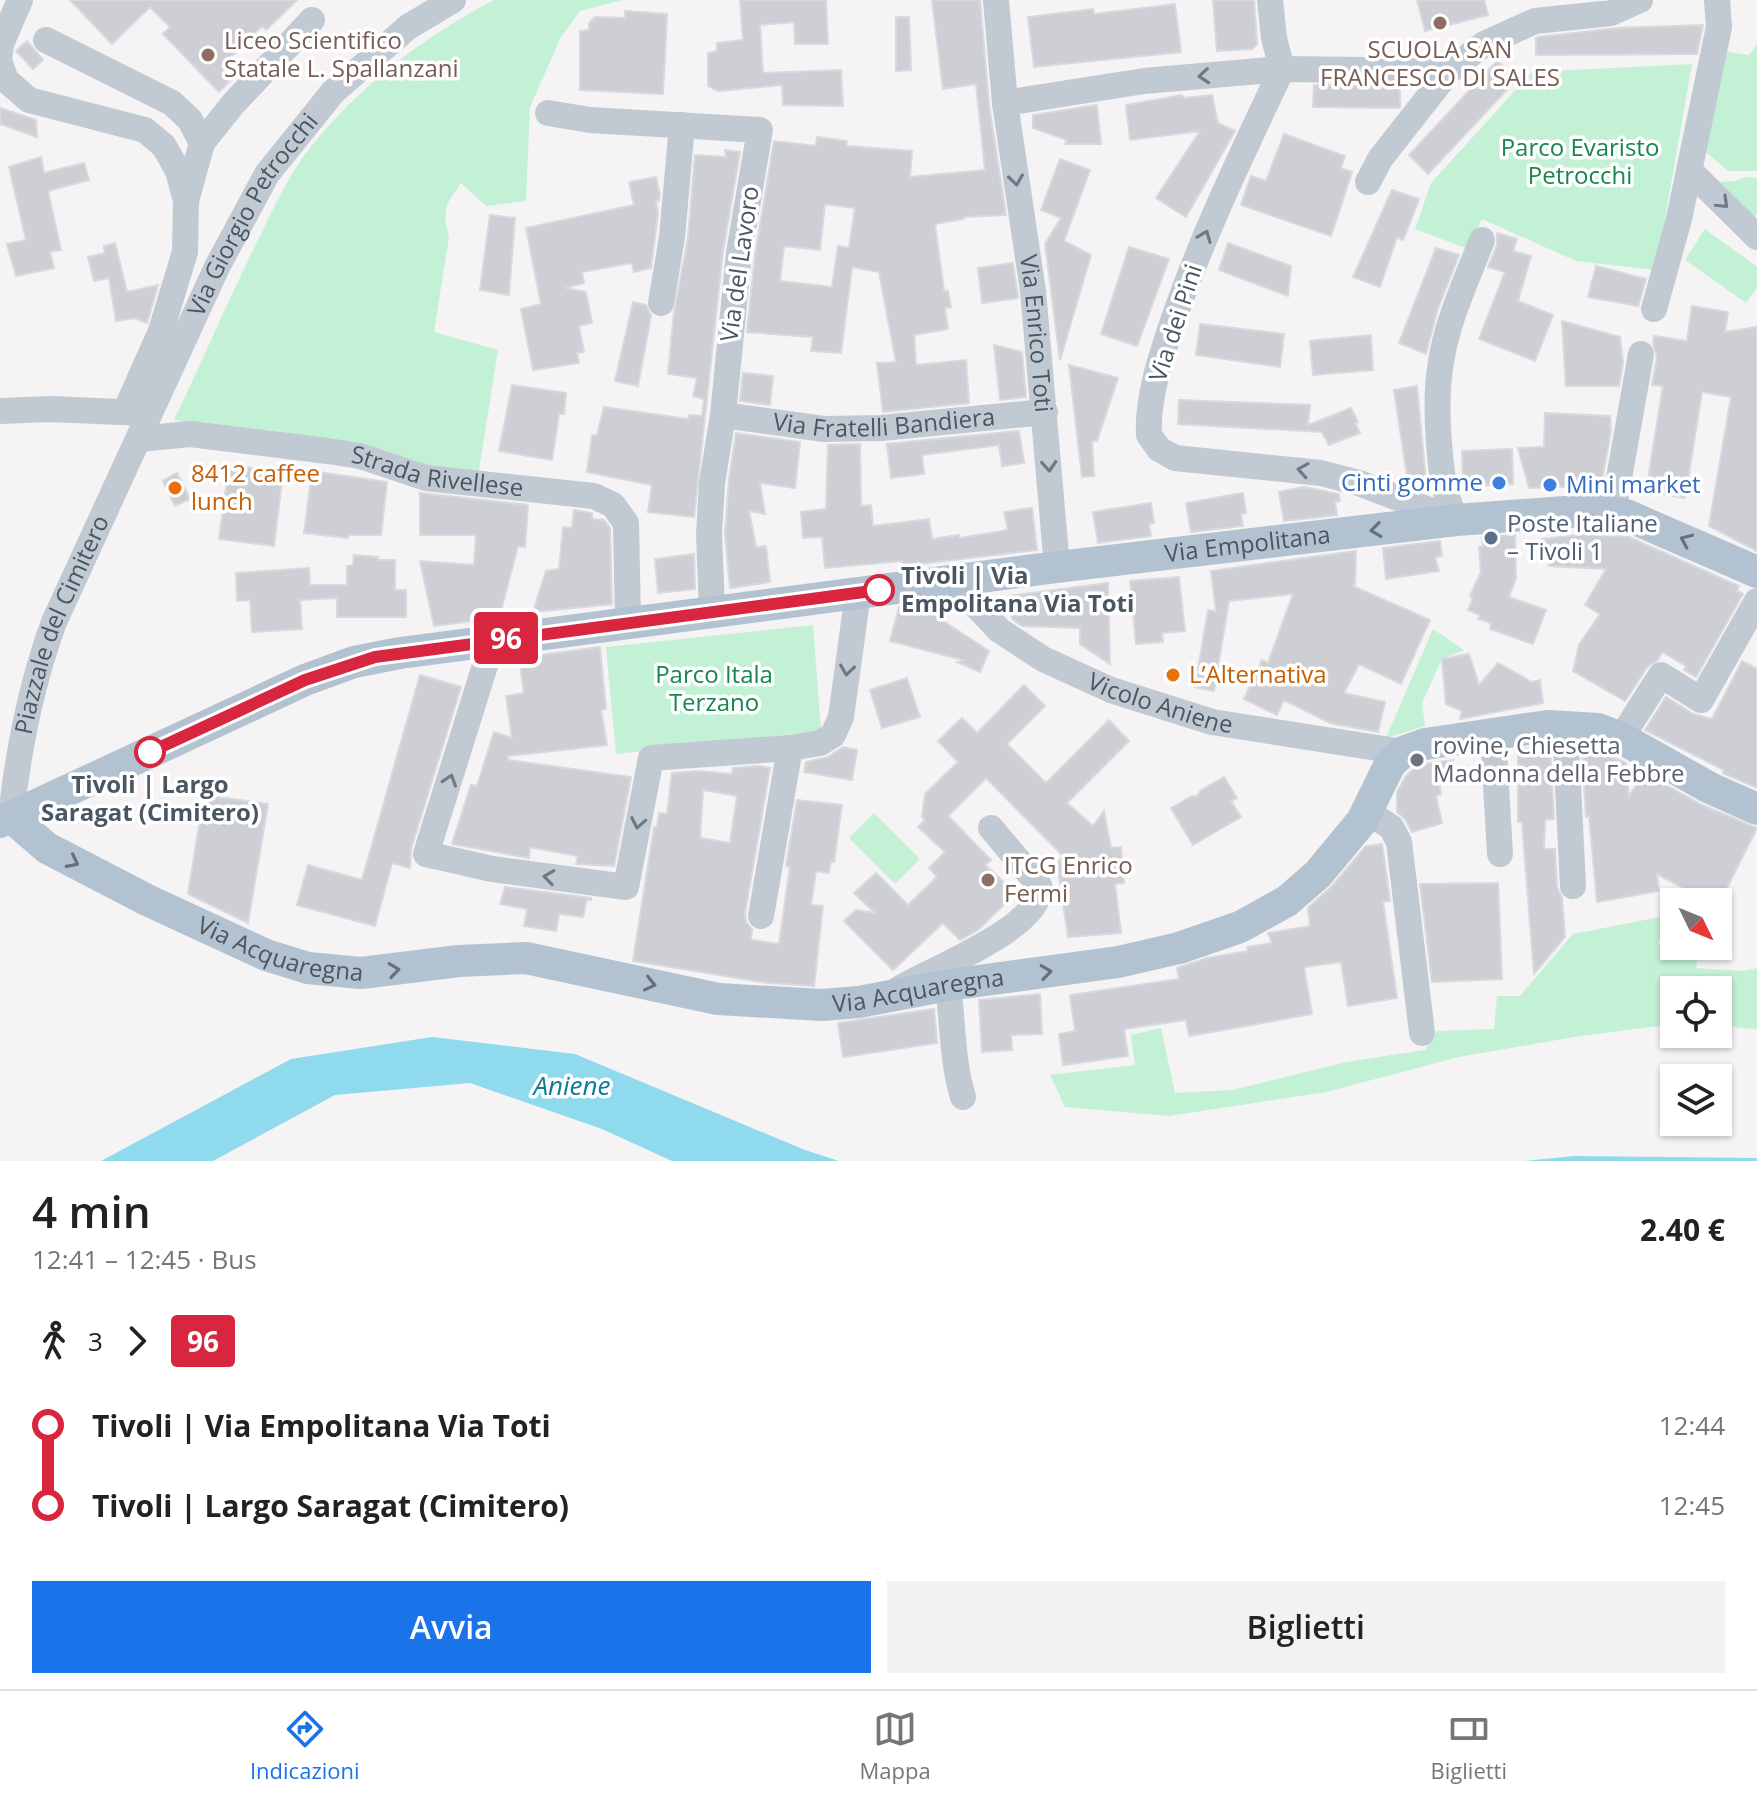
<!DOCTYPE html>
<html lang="it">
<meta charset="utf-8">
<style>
:root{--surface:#fff;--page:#f2f2f2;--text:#222;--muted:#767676;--line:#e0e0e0;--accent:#1a73e8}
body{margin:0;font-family:"Open Sans",sans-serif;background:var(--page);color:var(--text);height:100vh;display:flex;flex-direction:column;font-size:30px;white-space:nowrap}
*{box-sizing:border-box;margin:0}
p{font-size:26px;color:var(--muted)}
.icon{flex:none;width:44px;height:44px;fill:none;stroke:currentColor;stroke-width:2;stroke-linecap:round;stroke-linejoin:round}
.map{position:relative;height:1161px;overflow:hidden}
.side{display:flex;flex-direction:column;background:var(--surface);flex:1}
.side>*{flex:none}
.badge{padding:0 16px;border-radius:6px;font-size:28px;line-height:52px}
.needle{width:52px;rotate:133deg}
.tools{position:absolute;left:1660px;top:888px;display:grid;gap:16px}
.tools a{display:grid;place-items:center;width:72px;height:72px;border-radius:0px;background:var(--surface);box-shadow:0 2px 6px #0004;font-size:40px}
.map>.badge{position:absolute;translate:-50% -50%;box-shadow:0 0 0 4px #fff}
.legs{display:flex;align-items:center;gap:12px;height:88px;padding:0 32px;font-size:26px}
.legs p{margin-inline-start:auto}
.head{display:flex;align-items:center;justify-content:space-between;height:136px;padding:0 32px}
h1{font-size:44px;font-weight:600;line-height:60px}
.primary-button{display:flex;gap:16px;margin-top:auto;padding:16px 32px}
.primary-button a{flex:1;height:92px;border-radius:0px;background:var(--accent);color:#fff;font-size:32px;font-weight:600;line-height:92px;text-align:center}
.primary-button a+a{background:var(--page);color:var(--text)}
ul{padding:0 32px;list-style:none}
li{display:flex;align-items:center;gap:28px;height:80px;font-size:30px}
li i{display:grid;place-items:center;width:12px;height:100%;margin:0 10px;background:currentColor}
li i::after{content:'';width:20px;height:20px;margin:-10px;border:6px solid;border-radius:50%;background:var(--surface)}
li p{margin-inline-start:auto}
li:first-child i{background:linear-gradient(#0000 50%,currentColor 0)}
li:last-child i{background:linear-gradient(currentColor 50%,#0000 0)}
.dock{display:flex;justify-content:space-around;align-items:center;height:112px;border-top:2px solid var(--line);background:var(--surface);font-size:22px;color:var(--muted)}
.dock a{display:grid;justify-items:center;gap:4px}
.dock .current{color:var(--accent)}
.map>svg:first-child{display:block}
</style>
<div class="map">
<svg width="1757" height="1161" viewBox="0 0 1757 1161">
<rect width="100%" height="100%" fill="#f5f3f3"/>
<path fill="#c3f1d5" d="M494,0H623L580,11L561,37L530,107L526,201L486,206L461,183L447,204L445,220L449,237L434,332L498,350L478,477L174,420C203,360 229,298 259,238C274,207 289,174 310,148C359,86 425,36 494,0Z
M1757,44V171H1728L1703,150L1722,51L1749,55Z
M1692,64L1656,270L1576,261L1482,219L1468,249L1415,229L1431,183L1532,72Z
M1746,177L1757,178V215L1753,217L1716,182L1734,181Z
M1705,229L1757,267V288L1746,303L1685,260Z
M813,625L821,731L616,754L606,647Z
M1433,629L1464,650L1442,659L1422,703L1425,726L1386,738Z
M874,813L920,859L895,884L849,838Z
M1665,916L1658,944L1698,953L1696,968L1743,971L1757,968V1029L1718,1026V990H1674V1024L1574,1037L1459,1057L1326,1092L1169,1116L1065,1107L1050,1075L1135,1065L1131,1035L1161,1028L1175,1093L1232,1090L1346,1062L1425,1050L1437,1031L1494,1029L1497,996H1520L1573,934Z"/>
<path fill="#90daee" d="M432,1037L575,1054L805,1150L839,1161H672L602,1129L470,1083L335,1095L213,1161H101L291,1059Z
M1574,1156L1757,1158V1161H1523Z"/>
<path fill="#cdcfd5" stroke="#d7d9de" stroke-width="2" fill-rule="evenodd" d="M70,0H297L266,30L262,26L221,67L232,79L219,92L163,34L170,27L150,7L112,44Z
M740,0H826L828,44H795L794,22L760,25L763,73L841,70L843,106L783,105L782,85L718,91L708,86V53L717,51V43L743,40Z
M932,0H980L989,105L1006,215L964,217V219L935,224L944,291H948L951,307L945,308L948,329L914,335L916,365L966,360L969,403L883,412L877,363L896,362L879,272L852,267L841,353L811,351L813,337L747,332L755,255L774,141L816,146L817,137L847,141L846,146L912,151L910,177L985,170L976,84L943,89ZM825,204L855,208L849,248L838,246L832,287L780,281L784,246L820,250Z
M1213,0H1254L1257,44L1252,49L1217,51Z
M1417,0H1484L1488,15L1425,31Z
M1175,4L1181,52L1034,67L1028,17L1093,9L1094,14Z
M625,11L667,14L663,94L580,90V31L589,30V23L595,17L625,18Z
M896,17H909L911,70L896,71Z
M1703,25L1697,54L1536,55V38L1539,37L1617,28Z
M27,41L43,60L33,69L16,51Z
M1497,61L1517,79L1428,174L1409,155Z
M1314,85L1400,86V108L1313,107Z
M1182,95L1184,98L1212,95L1218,123L1235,131L1186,217L1156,198L1200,131L1130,140L1126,105Z
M1097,105L1101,144H1065L1067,140L1033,128V115Z
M0,108L36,120L37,137L0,124Z
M1284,134L1345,156L1341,168L1352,172L1331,236L1241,205L1251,176L1266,181Z
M725,150L740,152L723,251L694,517L648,512L652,485L587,472L592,435H597L604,407L688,419L689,415L702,416L704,399L693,396L697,378L668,374L674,312L688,238L695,155L726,157Z
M41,157L44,173L84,163L89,180L48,191L61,250L50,252L54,268L16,276L7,244L26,240L9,167Z
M1060,159L1090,170L1064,241L1091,255L1060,360L1045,244L1061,218L1041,210Z
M656,177L660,195L659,201H656L658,213L651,268L634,272L632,263L582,272L584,283L565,288L586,292L592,323L579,326L584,352L577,353L579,363L533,370L521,309L541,304L526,228L634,205L629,182Z
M1392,190L1419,199L1403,240L1397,237L1380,287L1353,277Z
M490,215L515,218L509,295L480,290Z
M1497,233L1517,239L1513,251L1531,256L1518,301L1553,315L1535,361L1479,339L1505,272L1488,267L1497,245Z
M115,243L127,292L158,285L147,323L134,318L116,321L109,278L94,281L88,257L105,253L104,246Z
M1228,243L1291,266L1288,296L1219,270Z
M1129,247L1169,259L1137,346L1101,334Z
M1436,248L1459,255L1437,311L1426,354L1399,343Z
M1013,263L1018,298L982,303L978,268Z
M1596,266L1646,279L1638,306L1588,297Z
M633,302L646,305L651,316L638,386L615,381Z
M1692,306L1728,312L1725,332L1757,327V551L1709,526L1731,397L1702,392L1685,498L1646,492L1663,386L1652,385L1657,357L1653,344L1654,336L1687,341Z
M1562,321L1620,337L1623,363L1619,386H1566Z
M1200,324L1284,334L1280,367L1196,355Z
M1371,335L1373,370L1313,375L1310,341Z
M994,345L1022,352L1026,397L1000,400Z
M1069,365L1118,378L1097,441H1092L1094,476L1082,477Z
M743,373L773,376L770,405L740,401Z
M512,385L566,393L564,414H559L552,460L499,451Z
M1417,386L1426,481L1408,483L1394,390Z
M1179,400L1310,405L1308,425L1351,408L1358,422L1355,423L1360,433L1329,445L1322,432L1178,424Z
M1545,413L1610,416L1611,431L1601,486L1529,488L1518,448L1544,447Z
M1019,431L1024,463L1002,466L999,445L922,455L924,474L891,478L887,444Z
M736,433L800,442L795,488L760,483L765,514L749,511L756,547L766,546L770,582L730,588L725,534L729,479Z
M860,444L861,506L871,505L873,526L929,519L932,539L959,535V538L1008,530L1004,512L1032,508L1037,550L903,566L902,561L825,568L822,537L803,538L801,512L826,509L828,445Z
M1512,449L1513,484L1463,486L1462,451Z
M229,465L283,472L274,546L219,539Z
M312,471L387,482L381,535H348V538L304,533Z
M177,473L190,499L175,506L163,481Z
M1304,487L1339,494L1340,501L1335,502L1337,515L1284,521L1279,492Z
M420,493L528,505L525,547L518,546L499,618L434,626L420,561L474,565L476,535H420Z
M1243,493L1246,513L1241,514L1243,526L1191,532L1186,503Z
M1151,503L1154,523L1149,524L1151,536L1098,543L1093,512Z
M574,510L592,513V519L604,520L610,528L612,604L533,612L546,571L559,569L563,527L572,528Z
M1586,534L1629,537L1739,586L1737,591L1743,594L1696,677L1684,670L1686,666L1662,652L1658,660L1648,666L1625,701L1573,671L1579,645L1600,614L1585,605L1606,569L1549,566L1542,539Z
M1515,535L1516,578L1509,597L1546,610L1533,644L1490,629L1491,623L1478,619L1480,615L1468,610L1473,599L1470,596L1481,572L1479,547H1483L1482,537Z
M1440,541L1442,556L1435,557L1439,571L1386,579L1383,548Z
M1356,551L1355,584H1352L1355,587L1430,620L1401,684L1359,664L1344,693L1385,702L1378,732L1330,723L1284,700L1277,715L1244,699L1262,660L1268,663L1293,594L1229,601L1214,691L1195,687L1208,610L1216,611L1211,571Z
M694,554L695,589L658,593L655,559Z
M354,555L378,557V560H395V590H406V617H337V598L300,600L302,629L252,632L250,600L237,601L236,573L309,568L310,585H347V566L353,565Z
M1179,577L1185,631L1162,633L1163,642L1136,644L1130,581Z
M1108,583L1110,664L1080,644V628L1022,626L1012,619L1008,596Z
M910,605L947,615L945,622L989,651L980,672L957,662L963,660L890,641L899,607Z
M600,647L606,709L601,710L607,745L508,756V760L631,777L614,866L576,864L578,856L530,847L529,858L452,844L471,785L477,786L494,732L512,738L506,696L524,693L519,658Z
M1469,654L1479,685L1498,663L1532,682L1540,680L1543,703L1460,719L1462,711L1446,704L1442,659Z
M1742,661L1757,669V788L1723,773L1724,770L1645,730L1666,697L1693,714L1712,719Z
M420,675L461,687L411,849L410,868L392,863L375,926L297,905L308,865L362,880Z
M907,678L920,717L882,728L870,690Z
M1024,685L1045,706L1007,744L1046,783L1109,720L1129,741L1067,803L1093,826L1104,811L1111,848L1121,847L1124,883L1115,884L1121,933L1068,937L1057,863L1063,856L986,778L948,816L991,860L985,865L1016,893L978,930L960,940L943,923L893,970L844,921L856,910L875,913L854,893L876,873L908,905L937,877L929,868L945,852L918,827L925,820L922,817L925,794L958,762L938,741L962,718L977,733Z
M1550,745L1554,819L1545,820L1544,849H1555L1557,887L1562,897L1565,937L1534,974L1522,822H1518V750Z
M843,747L857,750L852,780L804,772L806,762L828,757Z
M1582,747L1594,748L1626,763L1629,796L1644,773L1702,805L1757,828L1718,906V902H1710L1657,874L1659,891L1597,902L1589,816L1586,817Z
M1453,760L1455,775L1438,777L1441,794L1436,796L1442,823L1412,832L1405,819L1397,812V792L1406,776L1413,769L1430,763Z
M758,766L770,768L745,913L746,922L752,929L751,940L779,944L790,867L786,866L797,800L842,805L834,862L831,861L829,873L816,871L811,905L823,906L814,986L769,983L633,961L654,827H657L659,813L667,814L672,773L699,771L732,774L733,768ZM703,790L737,796L730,843L700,838Z
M1224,777L1237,798L1231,801L1241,817L1193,845L1171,808L1192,796L1197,797L1200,791Z
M204,795L268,804L248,923L188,894Z
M1382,844L1390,901L1383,902L1397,998L1348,1006L1341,962L1304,967L1312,1014L1189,1036L1186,1020L1124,1029L1128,1056L1063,1065L1059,1034L1075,1031L1070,995L1179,979L1177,968L1207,958L1248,951L1247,947L1272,943L1268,933L1310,926L1308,908L1332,886L1366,846Z
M1498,883L1502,979L1432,982L1420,884Z
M505,887L591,898V900L587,899L583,917L559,914L556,931L524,926L527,909L500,904Z
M1040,994L1042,1034L1011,1035L1012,1050L982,1052L979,1000Z
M934,1009L937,1043L843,1057L838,1023Z"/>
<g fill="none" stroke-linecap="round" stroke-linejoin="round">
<g stroke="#c1cad2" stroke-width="26">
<path id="s1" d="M996,0L1005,103L1033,291L1057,567"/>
<path d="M1270,0L1274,38L1282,69"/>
<path d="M46,40L172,103L190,120L202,143"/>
<path d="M0,53L1,44L20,0"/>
<path d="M0,63L6,80L29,100L145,130L164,146L178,171L186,201L185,252L161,331L125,412"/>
<path d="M1282,69C1242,154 1201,238 1171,327C1160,360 1147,400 1149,435L1159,449L1175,458L1321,473L1359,483L1455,520"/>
<path d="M1005,103L1144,81L1282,69L1449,71L1484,44L1535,21L1611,13L1640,0"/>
<path d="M548,113L590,120L760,130L739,253L723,415L712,483L709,534L712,610"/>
<path d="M1689,170L1757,237"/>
<path d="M1368,182L1380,159L1449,71"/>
<path d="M186,201L202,143L233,104L312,20"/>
<path d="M661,303L672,237L682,125"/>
<path d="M1654,309L1679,219L1719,27L1717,0"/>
<path d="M0,411L51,409L143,413"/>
<path id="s2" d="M723,415L824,429L881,428L1045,412"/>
<path id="s3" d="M139,439L190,434L328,451L360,456L426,478L594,496L613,505L626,523L628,622"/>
<path d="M1613,512L1641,354"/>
<path d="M1456,520C1444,495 1441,471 1439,443C1437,416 1436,389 1441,362C1447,321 1467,279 1482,240"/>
<path id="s4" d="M953,581L999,630L1043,659L1111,690L1212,722L1403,752"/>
<path d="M493,640L426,854L492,869L626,887L651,758L790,748L820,743L833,735L841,717L858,593"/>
<path d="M1565,726L1573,886"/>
<path d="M1493,734L1500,854"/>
<path d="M1621,738L1661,675L1701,700L1757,601"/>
<path d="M1367,812L1391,827L1399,842L1422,1033"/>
<path id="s5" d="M11,817C18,751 31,685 54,622L217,267L267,174L333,92L408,27L453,0"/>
<path d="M761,916L790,748"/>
<path d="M948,985C953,1023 952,1061 963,1097"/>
<path d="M899,989C929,970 1047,926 1039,885L991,828"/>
</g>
<g stroke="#b3c2d1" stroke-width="32">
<path id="s6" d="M11,817L47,848L147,900L266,955L308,968L361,973L459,961L526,958L718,999L822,1005L859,1002L948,985L1118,962L1179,948L1240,927L1287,901L1318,874L1362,821L1390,764L1403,752L1425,744L1548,726L1598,729L1621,738L1710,788L1757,809"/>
<path id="s7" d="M0,822L305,680L354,662L400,653L1057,567L1456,520L1565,512L1601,511L1626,515L1757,572"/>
</g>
</g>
<defs><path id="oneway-chevron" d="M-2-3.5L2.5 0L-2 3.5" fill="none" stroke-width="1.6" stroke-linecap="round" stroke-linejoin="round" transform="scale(2)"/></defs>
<g stroke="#6e7983">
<use href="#oneway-chevron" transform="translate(1204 76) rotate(175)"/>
<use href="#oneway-chevron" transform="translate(1016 180) rotate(82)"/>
<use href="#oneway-chevron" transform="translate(1723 203) rotate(44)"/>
<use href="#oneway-chevron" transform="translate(1205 236) rotate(-68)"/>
<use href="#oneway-chevron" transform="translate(1049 466) rotate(86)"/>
<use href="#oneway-chevron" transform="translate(1303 470) rotate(-171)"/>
<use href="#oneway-chevron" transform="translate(847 670) rotate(98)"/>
<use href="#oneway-chevron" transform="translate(450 780) rotate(-72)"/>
<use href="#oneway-chevron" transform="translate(638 823) rotate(101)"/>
<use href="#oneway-chevron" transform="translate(549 877) rotate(-172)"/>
</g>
<g stroke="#64717d">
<use href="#oneway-chevron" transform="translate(1376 530) rotate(173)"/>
<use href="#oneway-chevron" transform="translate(1686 540) rotate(-156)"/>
<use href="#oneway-chevron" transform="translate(73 862) rotate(27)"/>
<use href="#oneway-chevron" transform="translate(394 970) rotate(-8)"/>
<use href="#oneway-chevron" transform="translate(1046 972) rotate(-7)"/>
<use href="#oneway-chevron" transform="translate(650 984) rotate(13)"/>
</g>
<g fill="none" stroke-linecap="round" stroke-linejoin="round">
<defs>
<path id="line-1" d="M150,752L305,680L375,657L879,590"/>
</defs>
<use href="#line-1" stroke="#fff" stroke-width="18"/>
<use href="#line-1" stroke="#d7263d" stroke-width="12"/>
</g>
<g fill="#8d6e63" stroke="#fff" stroke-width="3">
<circle cx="1440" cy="23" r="8"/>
<circle cx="208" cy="55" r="8"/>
<circle cx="988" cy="880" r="8"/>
</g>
<g fill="#3f7fe0" stroke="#fff" stroke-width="3">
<circle cx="1499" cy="483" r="8"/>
<circle cx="1550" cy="485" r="8"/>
</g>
<g fill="#e8710a" stroke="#fff" stroke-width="3">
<circle cx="175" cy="488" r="8"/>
<circle cx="1173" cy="675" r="8"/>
</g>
<circle fill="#5c6f8a" stroke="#fff" stroke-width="3" cx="1491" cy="538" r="8"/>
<g fill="#fff" stroke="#d7263d" stroke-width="4">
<circle cx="879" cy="590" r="14"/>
<circle cx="150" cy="752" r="14"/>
</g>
<circle fill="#6b7280" stroke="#fff" stroke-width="3" cx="1417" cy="760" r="8"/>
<g text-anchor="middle" stroke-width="7" stroke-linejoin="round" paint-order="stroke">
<g font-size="24" fill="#785e54" stroke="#fff" text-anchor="start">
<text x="224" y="49">Liceo Scientifico<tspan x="224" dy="28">Statale L. Spallanzani</tspan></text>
<text x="1440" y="58" text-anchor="middle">SCUOLA SAN<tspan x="1440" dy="28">FRANCESCO DI SALES</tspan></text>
<text x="1004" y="874">ITCG Enrico<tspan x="1004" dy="28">Fermi</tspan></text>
</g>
<g font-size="24" fill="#17864f" stroke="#fff">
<text x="1580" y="156">Parco Evaristo<tspan x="1580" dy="28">Petrocchi</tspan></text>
<text x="714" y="683">Parco Itala<tspan x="714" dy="28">Terzano</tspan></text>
</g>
<g font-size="24" fill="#4a5661" stroke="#fff">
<text dy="8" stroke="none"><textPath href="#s5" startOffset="654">Via Giorgio Petrocchi</textPath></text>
<text transform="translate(740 264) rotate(-82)" y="8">Via del Lavoro</text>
<text transform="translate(1176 323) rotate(-72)" y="8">Via dei Pini</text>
<text dy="8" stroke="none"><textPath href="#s1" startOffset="336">Via Enrico Toti</textPath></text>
<text dy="8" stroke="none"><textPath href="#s2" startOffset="162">Via Fratelli Bandiera</textPath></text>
<text dy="8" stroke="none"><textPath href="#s3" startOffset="302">Strada Rivellese</textPath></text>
<text dy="8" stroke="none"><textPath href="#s7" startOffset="1290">Via Empolitana</textPath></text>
<text dy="8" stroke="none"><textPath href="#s5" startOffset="200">Piazzale del Cimitero</textPath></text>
<text dy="8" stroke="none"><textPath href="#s4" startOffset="246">Vicolo Aniene</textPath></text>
<text dy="8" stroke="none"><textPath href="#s6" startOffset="304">Via Acquaregna</textPath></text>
<text dy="8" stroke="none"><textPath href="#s6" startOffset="952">Via Acquaregna</textPath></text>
</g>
<g font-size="24" fill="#c56008" stroke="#fff" text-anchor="start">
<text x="191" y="482">8412 caffee<tspan x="191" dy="28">lunch</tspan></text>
<text x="1189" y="683">L’Alternativa</text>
</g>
<g font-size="24" fill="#366cbe" stroke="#fff" text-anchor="end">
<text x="1483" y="491">Cinti gomme</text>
<text x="1566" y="493" text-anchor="start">Mini market</text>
</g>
<g font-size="24" fill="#4e5e75" stroke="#fff" text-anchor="start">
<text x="1507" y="532">Poste Italiane<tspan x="1507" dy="28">– Tivoli 1</tspan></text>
</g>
<g font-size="24" font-weight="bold" fill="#4a5661" stroke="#fff" text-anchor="start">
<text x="901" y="584">Tivoli | Via<tspan x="901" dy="28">Empolitana Via Toti</tspan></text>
<text x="150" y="793" text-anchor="middle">Tivoli | Largo<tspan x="150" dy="28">Saragat (Cimitero)</tspan></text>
</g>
<g font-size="24" fill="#5b616d" stroke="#fff" text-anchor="start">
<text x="1433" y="754">rovine, Chiesetta<tspan x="1433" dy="28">Madonna della Febbre</tspan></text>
</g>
<g font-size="26" font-style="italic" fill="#0c7c9b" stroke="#fff">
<text x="572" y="1095">Aniene</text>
</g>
</g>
</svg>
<div class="tools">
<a><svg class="needle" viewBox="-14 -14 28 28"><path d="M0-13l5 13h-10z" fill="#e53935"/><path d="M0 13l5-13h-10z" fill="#767676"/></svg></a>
<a><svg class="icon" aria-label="locate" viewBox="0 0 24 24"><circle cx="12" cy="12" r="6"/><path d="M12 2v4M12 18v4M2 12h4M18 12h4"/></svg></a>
<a><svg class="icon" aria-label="layers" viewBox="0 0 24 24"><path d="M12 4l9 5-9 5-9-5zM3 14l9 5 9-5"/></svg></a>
</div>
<b class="badge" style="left:506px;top:638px;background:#d7263d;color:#fff">96</b>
</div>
<section class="side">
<div class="head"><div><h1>4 min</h1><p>12:41 – 12:45 · Bus</p></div><b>2.40 €</b></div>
<div class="legs"><svg class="icon" aria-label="walk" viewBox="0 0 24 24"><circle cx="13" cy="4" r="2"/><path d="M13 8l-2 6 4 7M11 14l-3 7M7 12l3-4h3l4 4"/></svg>3<svg class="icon" aria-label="forward" viewBox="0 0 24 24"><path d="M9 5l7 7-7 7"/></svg><b class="badge" style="background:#d7263d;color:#fff">96</b></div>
<ul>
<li><i style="color:#d7263d"></i><b>Tivoli | Via Empolitana Via Toti</b><p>12:44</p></li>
<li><i style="color:#d7263d"></i><b>Tivoli | Largo Saragat (Cimitero)</b><p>12:45</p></li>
</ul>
<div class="primary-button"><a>Avvia</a><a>Biglietti</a></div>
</section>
<nav class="dock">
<a class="current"><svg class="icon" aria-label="directions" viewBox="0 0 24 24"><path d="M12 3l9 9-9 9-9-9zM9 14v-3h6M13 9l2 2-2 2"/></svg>Indicazioni</a>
<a><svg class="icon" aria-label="map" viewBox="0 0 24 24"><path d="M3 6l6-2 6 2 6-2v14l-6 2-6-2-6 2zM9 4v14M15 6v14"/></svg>Mappa</a>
<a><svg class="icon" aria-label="tickets" viewBox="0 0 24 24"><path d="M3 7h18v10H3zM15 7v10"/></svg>Biglietti</a>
</nav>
